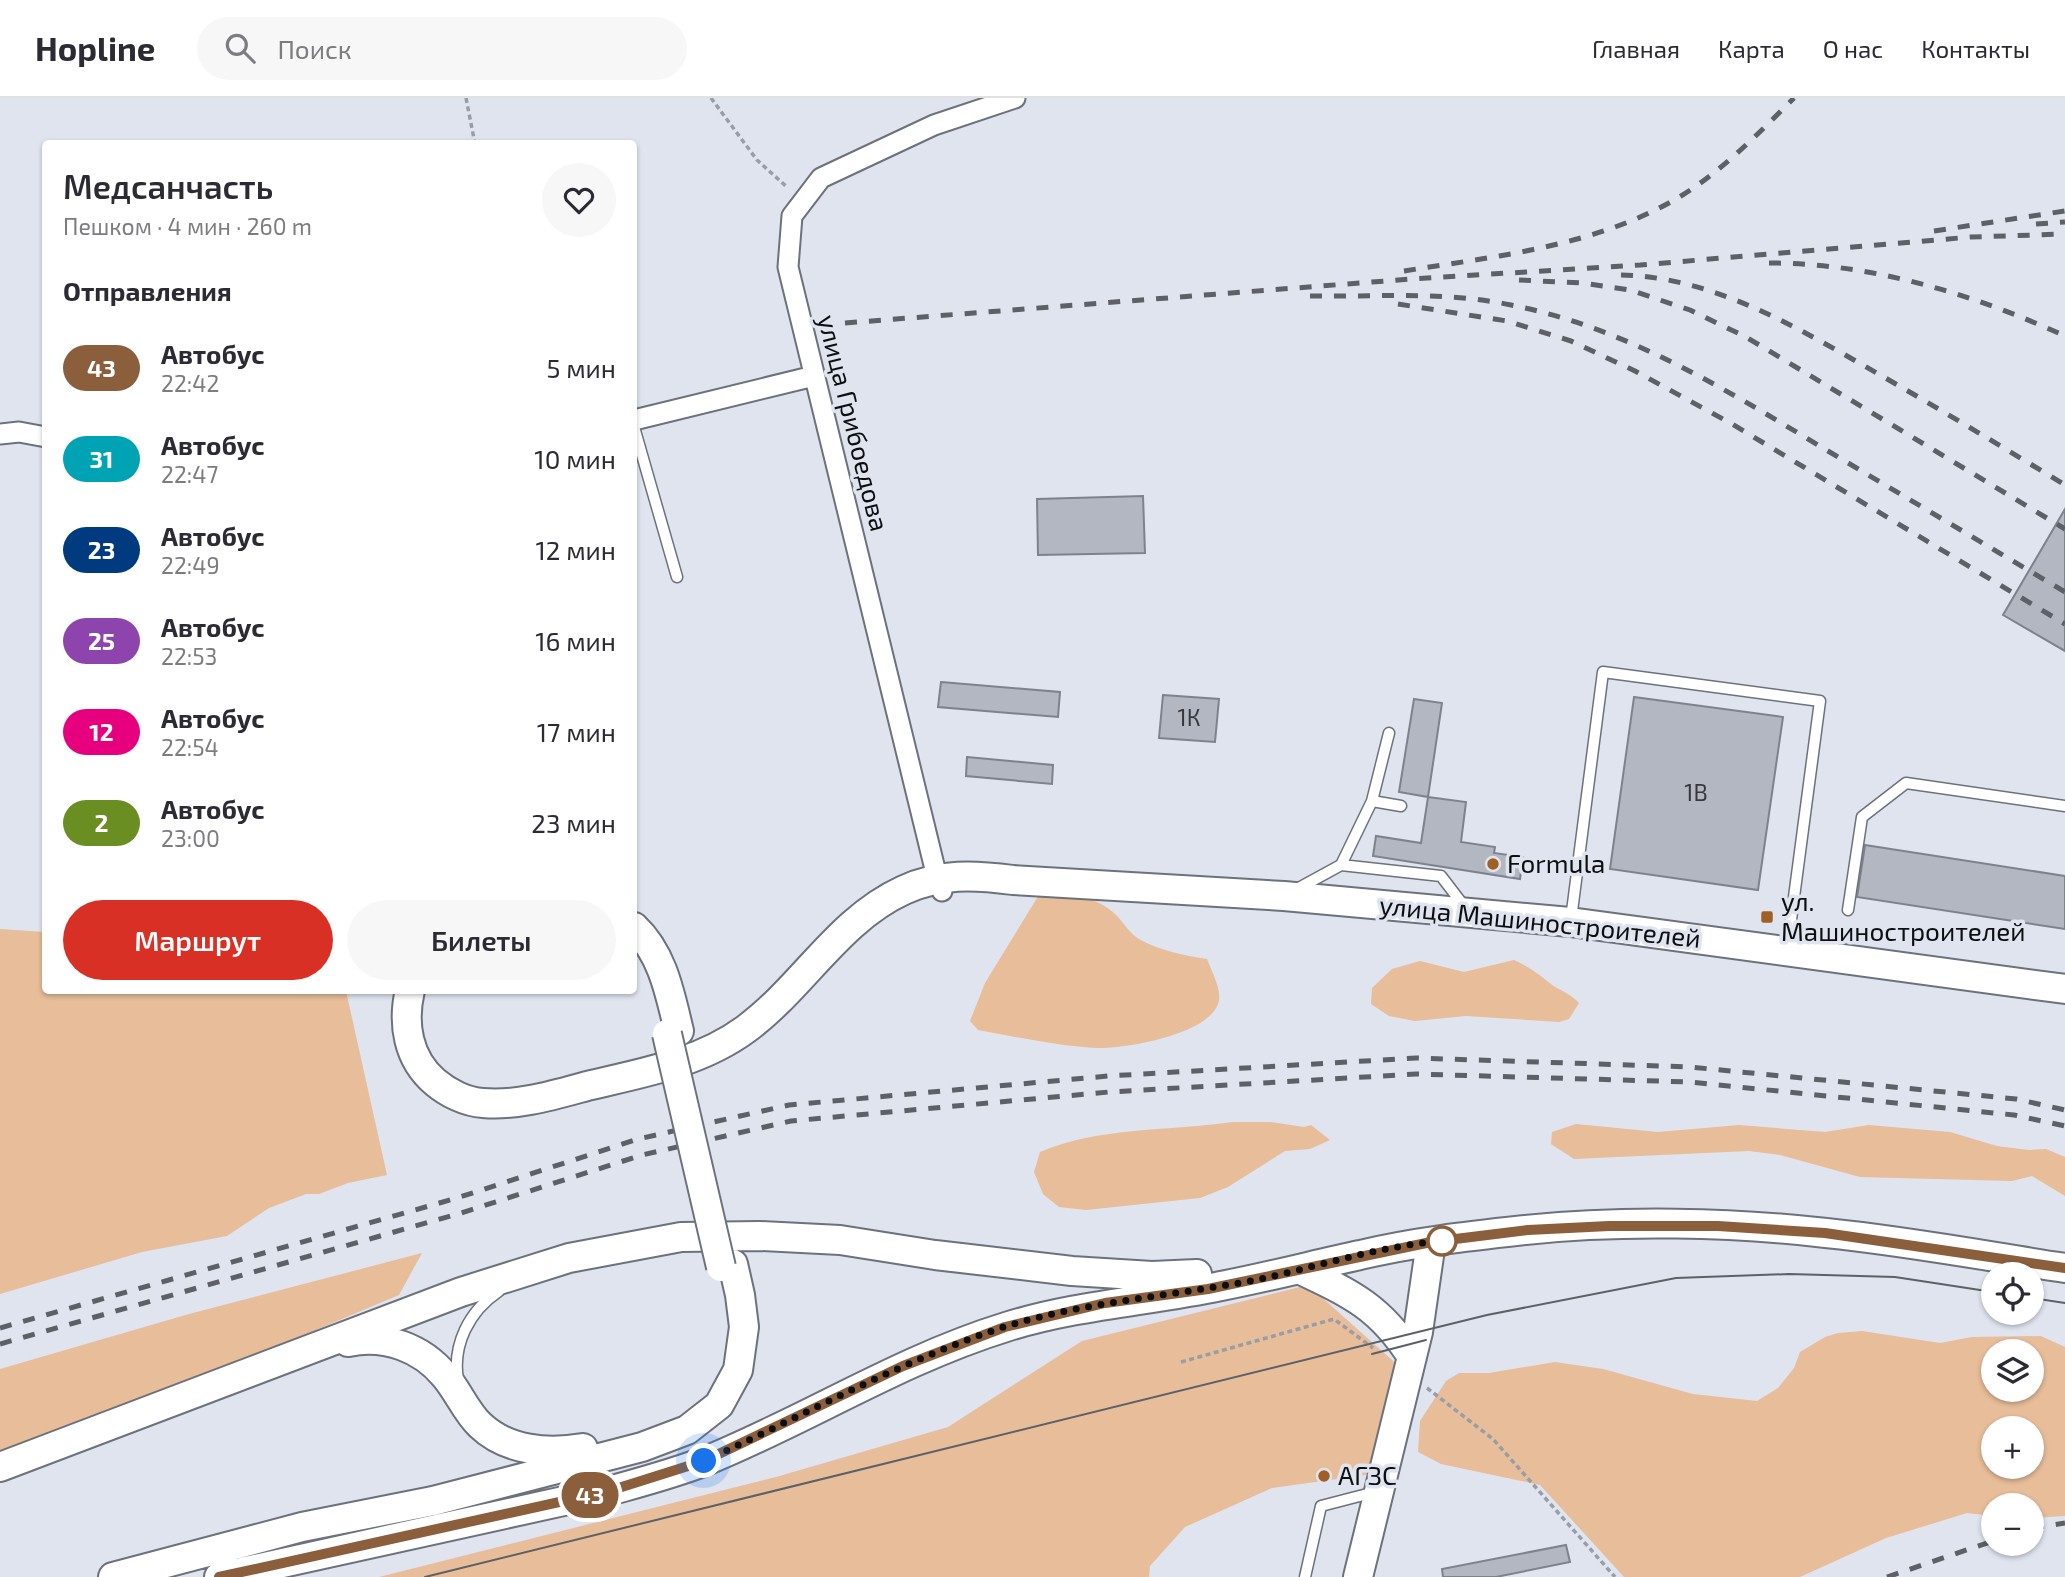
<!DOCTYPE html>
<html lang="ru">
<meta charset="utf-8">
<style>
:root{--surface:#fff;--page:#f7f7f7;--text:#2b2b33;--muted:#7c7c81;--line:#e1e1e2;--accent:#d93025}
body{margin:0;font-family:"Exo 2",sans-serif;background:var(--page);color:var(--text);height:100vh;display:flex;flex-direction:column;font-size:26px;white-space:nowrap}
*{box-sizing:border-box;margin:0}
p{font-size:23px;color:var(--muted)}
.icon{flex:none;width:38px;height:38px;fill:none;stroke:currentColor;stroke-width:2;stroke-linecap:round;stroke-linejoin:round}
.map{position:relative;flex:1;overflow:hidden}
.sheet{position:absolute;left:42px;top:42px;width:595px;height:854px;display:flex;flex-direction:column;background:var(--surface);border-radius:7px;box-shadow:0 2px 5px #0004}
.sheet>*{flex:none}
.badge{padding:0 14px;border-radius:23px;font-size:24px;line-height:46px}
.buttons{position:absolute;left:1981px;top:1164px;display:grid;gap:14px}
.buttons a{display:grid;place-items:center;width:63px;height:63px;border-radius:50%;background:var(--surface);box-shadow:0 2px 5px #0004;font-size:35px}
.you{position:absolute;width:35px;height:35px;margin:-18px;border:5px solid #fff;border-radius:50%;background:#1a73e8;box-shadow:0 0 0 10px #1a73e833}
.map>.badge{position:absolute;translate:-50% -50%;box-shadow:0 0 0 4px #fff}
h2{padding:0 21px;font-size:26px;line-height:63px}
.round{display:grid;place-items:center;flex:none;width:74px;height:74px;border-radius:37px;background:var(--page)}
.headline{display:flex;align-items:center;justify-content:space-between;height:119px;padding:0 21px}
h1{font-size:33px;font-weight:600;line-height:52px}
.primary-button{display:flex;gap:14px;margin-top:auto;padding:14px 21px}
.primary-button a{flex:1;height:80px;border-radius:42px;background:var(--accent);color:#fff;font-size:28px;font-weight:600;line-height:80px;text-align:center}
.primary-button a+a{background:var(--page);color:var(--text)}
ul{padding:0;list-style:none}
li{display:flex;align-items:center;gap:21px;height:91px;padding:0 21px}
li div{flex:1}
li b{display:block;font-size:26px}
li em{font-style:normal}
li .badge{min-width:77px;font-weight:700;text-align:center}
header{display:flex;align-items:center;gap:42px;box-sizing:border-box;height:98px;padding:0 35px;background:var(--surface);border-bottom:2px solid var(--line)}
header strong{font-size:33px}
nav{display:flex;gap:38px;margin-inline-start:auto;font-size:24px}
.search{width:490px;height:63px;background:var(--page);display:flex;align-items:center;gap:18px;box-sizing:border-box;padding:0 24px;border-radius:38px;color:var(--muted);font-size:26px}
.map>svg:first-child{display:block}
</style>
<header>
<strong>Hopline</strong>
<div class="search"><svg class="icon" aria-label="search" viewBox="0 0 24 24"><circle cx="10" cy="10" r="6"/><path d="M15 15l6 6"/></svg>Поиск</div>
<nav><a>Главная</a><a>Карта</a><a>О нас</a><a>Контакты</a></nav>
</header>
<div class="map">
<svg width="2065" height="1479" viewBox="0 0 2065 1479">
<rect width="100%" height="100%" fill="#dfe4ef"/>
<path fill="#e7bd9a" fill-rule="evenodd" d="M1050,793C1074,797 1098,799 1116,817C1124,825 1130,836 1139,841C1161,853 1182,857 1207,861C1211,872 1221,890 1219,902C1214,936 1125,951 1096,950C1057,948 1017,939 978,932L970,923L985,885L1037,800Z
M0,831L45,834L46,892L346,893L387,1077L348,1085L319,1096H306L269,1110L227,1138L142,1154L0,1196Z
M1514,862C1527,868 1536,874 1547,883C1557,892 1569,894 1579,905L1569,921L1559,924L1466,918L1415,923L1389,918L1371,906L1372,890L1392,871L1420,863L1464,874Z
M1233,1024H1271L1304,1029L1311,1027L1330,1042L1310,1051L1285,1053L1228,1089L1200,1100L1086,1112L1059,1109L1043,1096L1034,1074L1040,1054C1097,1029 1171,1033 1233,1024Z
M1576,1026L1658,1034L1739,1027L1825,1034L1869,1027L1950,1034L1997,1048L2029,1052L2046,1051L2065,1059V1098L2032,1078L2012,1083L1860,1079L1780,1057L1749,1053L1574,1061L1551,1046L1552,1034Z
M422,1155L399,1197L0,1365V1271L189,1216Z
M1308,1187L1401,1270L1373,1376L1272,1390L1185,1429L1150,1468L1149,1479H379L776,1379L948,1329L1082,1243Z
M1862,1233L1940,1245L1972,1239L2041,1238L2065,1249V1418L2032,1420V1407H1993V1418L1967,1415L1886,1440L1800,1479H1624L1540,1387L1441,1366L1418,1354L1420,1323L1446,1283L1459,1275H1489L1555,1264L1603,1271L1693,1296L1757,1303L1778,1290L1794,1270L1800,1254L1825,1239L1838,1235ZM1993,1253H2032V1292H1993ZM1993,1330H2032V1368H1993Z"/>
<path fill="#b2b7c2" stroke="#7d828c" stroke-width="2" d="M1143,398L1145,455L1038,457L1037,401Z
M2065,411V553L2003,517Z
M941,584L1060,594L1058,619L938,609Z
M1163,597L1219,601L1215,644L1159,640Z
M1634,599L1783,619L1758,792L1610,771Z
M1414,601L1442,605L1428,699L1399,694Z
M967,659L1053,667L1052,686L966,678Z
M1428,699L1466,704L1461,744L1495,749L1494,755L1523,759L1520,781L1373,758L1376,738L1421,745Z
M1865,747L2065,778V831L1857,799Z
M1566,1447L1570,1464L1496,1479H1443L1442,1471Z"/>
<g fill="none" stroke-linecap="round" stroke-linejoin="round">
<defs>
<path id="lane" d="M634,329L677,479
M1372,703L1401,708
M1341,767L1372,703L1389,635
M1297,791L1341,767L1441,778L1464,808
M1848,812L1862,719L1906,685L2065,708
M1571,821L1603,574L1820,603L1787,852
M458,1282C452,1247 469,1213 499,1193
M1305,1479L1321,1408L1375,1394"/>
<path id="street" d="M634,322L814,278
M0,336L19,334L46,339
M942,793L934,767L788,169L792,118L821,80L934,27L1015,0"/>
<path id="secondary" d="M634,829C663,856 670,896 679,933
M410,892C402,926 408,961 435,984C448,995 466,1004 483,1005C518,1008 554,997 587,988C642,975 700,965 746,931C803,889 838,822 904,792C941,775 974,777 1013,782L1284,798L1570,824L2065,891
M1301,1172C1352,1196 1381,1210 1412,1259
M348,1244C385,1236 422,1250 445,1278C458,1293 466,1314 480,1327C507,1353 548,1356 583,1350
M0,1369L461,1194L569,1160L681,1139L760,1138L840,1142L935,1157L1072,1173L1152,1178L1197,1176
M113,1479L302,1429L433,1403L642,1349L687,1332L719,1307L738,1272L744,1229L740,1197L733,1166
M219,1479L609,1393C641,1384 672,1376 703,1364C805,1323 899,1262 1006,1229C1076,1207 1149,1203 1221,1188C1268,1179 1314,1167 1360,1157C1414,1144 1470,1138 1525,1132C1620,1122 1731,1124 1826,1135C1906,1143 1986,1158 2065,1170
M1358,1479L1418,1234L1431,1144"/>
</defs>
<use href="#lane" stroke="#6c717b" stroke-width="13"/>
<use href="#street" stroke="#6c717b" stroke-width="23"/>
<use href="#secondary" stroke="#6c717b" stroke-width="32"/>
<path stroke="#999da6" stroke-width="3.5" stroke-dasharray="5 3.5" stroke-linecap="butt" d="M466,0L475,46
M711,0L757,62L788,90
M1181,1264L1334,1221L1373,1250
M1427,1290L1493,1341L1615,1479"/>
<use href="#lane" stroke="#fff" stroke-width="10"/>
<use href="#street" stroke="#fff" stroke-width="19"/>
<use href="#secondary" stroke="#fff" stroke-width="28"/>
<path stroke="#5d6067" stroke-width="2" d="M2032,1200L2065,1205
M1372,1256L1426,1242
M425,1479L1487,1217L1676,1180L1789,1176L1895,1179L1993,1194"/>
<path stroke="#5d6067" stroke-width="5" stroke-dasharray="12 12" stroke-linecap="butt" d="M2036,126L2065,124
M1934,133L2065,113
M1769,165C1871,165 1973,196 2065,238
M1404,173C1498,158 1598,148 1681,98C1723,72 1759,35 1794,0
M1621,177C1716,179 1801,232 1882,278C1943,313 2004,350 2065,387
M1519,182L1582,185L1630,192L1690,212L1746,239L2065,431
M1310,198C1377,199 1445,193 1511,207C1628,230 1728,293 1828,353C1907,400 1986,447 2065,494
M1398,206L1507,223L1571,243L1635,273L1732,326L2065,526
M845,225L1411,181L1640,167L1971,139L2065,136
M0,1230L457,1100L638,1041L789,1007L1108,978L1416,960L1690,969L2016,1001L2065,1012
M0,1246L461,1115L642,1057L791,1023L1109,994L1416,976L1689,984L2014,1017L2065,1028
M2032,1430L2065,1425
M1887,1479L1993,1443"/>
<defs>
<path id="secondary-bridge" d="M667,936L721,1169"/>
</defs>
<use href="#secondary-bridge" stroke="#6c717b" stroke-width="32" stroke-linecap="butt"/>
<use href="#secondary-bridge" stroke="#fff" stroke-width="28"/>
</g>
<g fill="none" stroke-linecap="round" stroke-linejoin="round">
<defs>
<path id="line" d="M219,1479L609,1393L704,1363L903,1268L1005,1229L1105,1205L1208,1191L1431,1144L1528,1132L1609,1128H1718L1825,1135L2065,1170"/>
</defs>
<use href="#line" stroke="#fff" stroke-width="16"/>
<use href="#line" stroke="#8b5e3c" stroke-width="10"/>
<path stroke="#0c0e12" stroke-width="7" stroke-dasharray="0 12.6" d="M704,1363C803,1318 900,1263 1004,1229C1087,1203 1175,1198 1260,1181C1320,1168 1380,1148 1442,1143"/>
</g>
<g fill="#9e6026" stroke="#dfe4ef" stroke-width="2.5">
<circle cx="1493" cy="766" r="7"/>
<rect x="1760" y="812" width="14" height="14" rx="3.5"/>
<circle cx="1324" cy="1378" r="7"/>
</g>
<circle fill="#fff" stroke="#8b5e3c" stroke-width="3.5" cx="1442" cy="1143" r="14"/>
<g text-anchor="middle" stroke-width="7" stroke-linejoin="round" paint-order="stroke">
<g font-size="23" fill="#36383e">
<text x="1189" y="628">1К</text>
<text x="1696" y="703">1В</text>
</g>
<g font-size="26" fill="#0c0e12" stroke="#dfe4ef">
<text transform="translate(853 325) rotate(76)" y="9">улица Грибоедова</text>
<text transform="translate(1540 824) rotate(6)" y="9">улица Машиностроителей</text>
</g>
<g font-size="26" fill="#0c0e12" stroke="#dfe4ef" text-anchor="start">
<text x="1507" y="775">Formula</text>
<text x="1781" y="813">ул.<tspan x="1781" dy="30">Машиностроителей</tspan></text>
<text x="1338" y="1387">АГЗС</text>
</g>
</g>
</svg>
<div class="buttons">
<a><svg class="icon" aria-label="locate" viewBox="0 0 24 24"><circle cx="12" cy="12" r="6"/><path d="M12 2v4M12 18v4M2 12h4M18 12h4"/></svg></a>
<a><svg class="icon" aria-label="layers" viewBox="0 0 24 24"><path d="M12 4l9 5-9 5-9-5zM3 14l9 5 9-5"/></svg></a>
<a>+</a>
<a>−</a>
</div>
<div class="you" style="left:704px;top:1363px"></div>
<b class="badge" style="left:590px;top:1397px;background:#8b5e3c;color:#fff">43</b>
<section class="sheet">
<div class="headline"><div><h1>Медсанчасть</h1><p>Пешком · 4 мин · 260 m</p></div><a class="round"><svg class="icon" aria-label="heart" viewBox="0 0 24 24"><path d="M12 20l-8-8c-3-5 5-10 8-4 3-6 11-1 8 4z"/></svg></a></div>
<h2>Отправления</h2>
<ul>
<li><span class="badge" style="background:#8b5e3c;color:#fff">43</span><div><b>Автобус</b><p>22:42</p></div><em>5 мин</em></li>
<li><span class="badge" style="background:#00a3b4;color:#fff">31</span><div><b>Автобус</b><p>22:47</p></div><em>10 мин</em></li>
<li><span class="badge" style="background:#003b80;color:#fff">23</span><div><b>Автобус</b><p>22:49</p></div><em>12 мин</em></li>
<li><span class="badge" style="background:#8e44ad;color:#fff">25</span><div><b>Автобус</b><p>22:53</p></div><em>16 мин</em></li>
<li><span class="badge" style="background:#e6007e;color:#fff">12</span><div><b>Автобус</b><p>22:54</p></div><em>17 мин</em></li>
<li><span class="badge" style="background:#6b8e23;color:#fff">2</span><div><b>Автобус</b><p>23:00</p></div><em>23 мин</em></li>
</ul>
<div class="primary-button"><a>Маршрут</a><a>Билеты</a></div>
</section>
</div>
